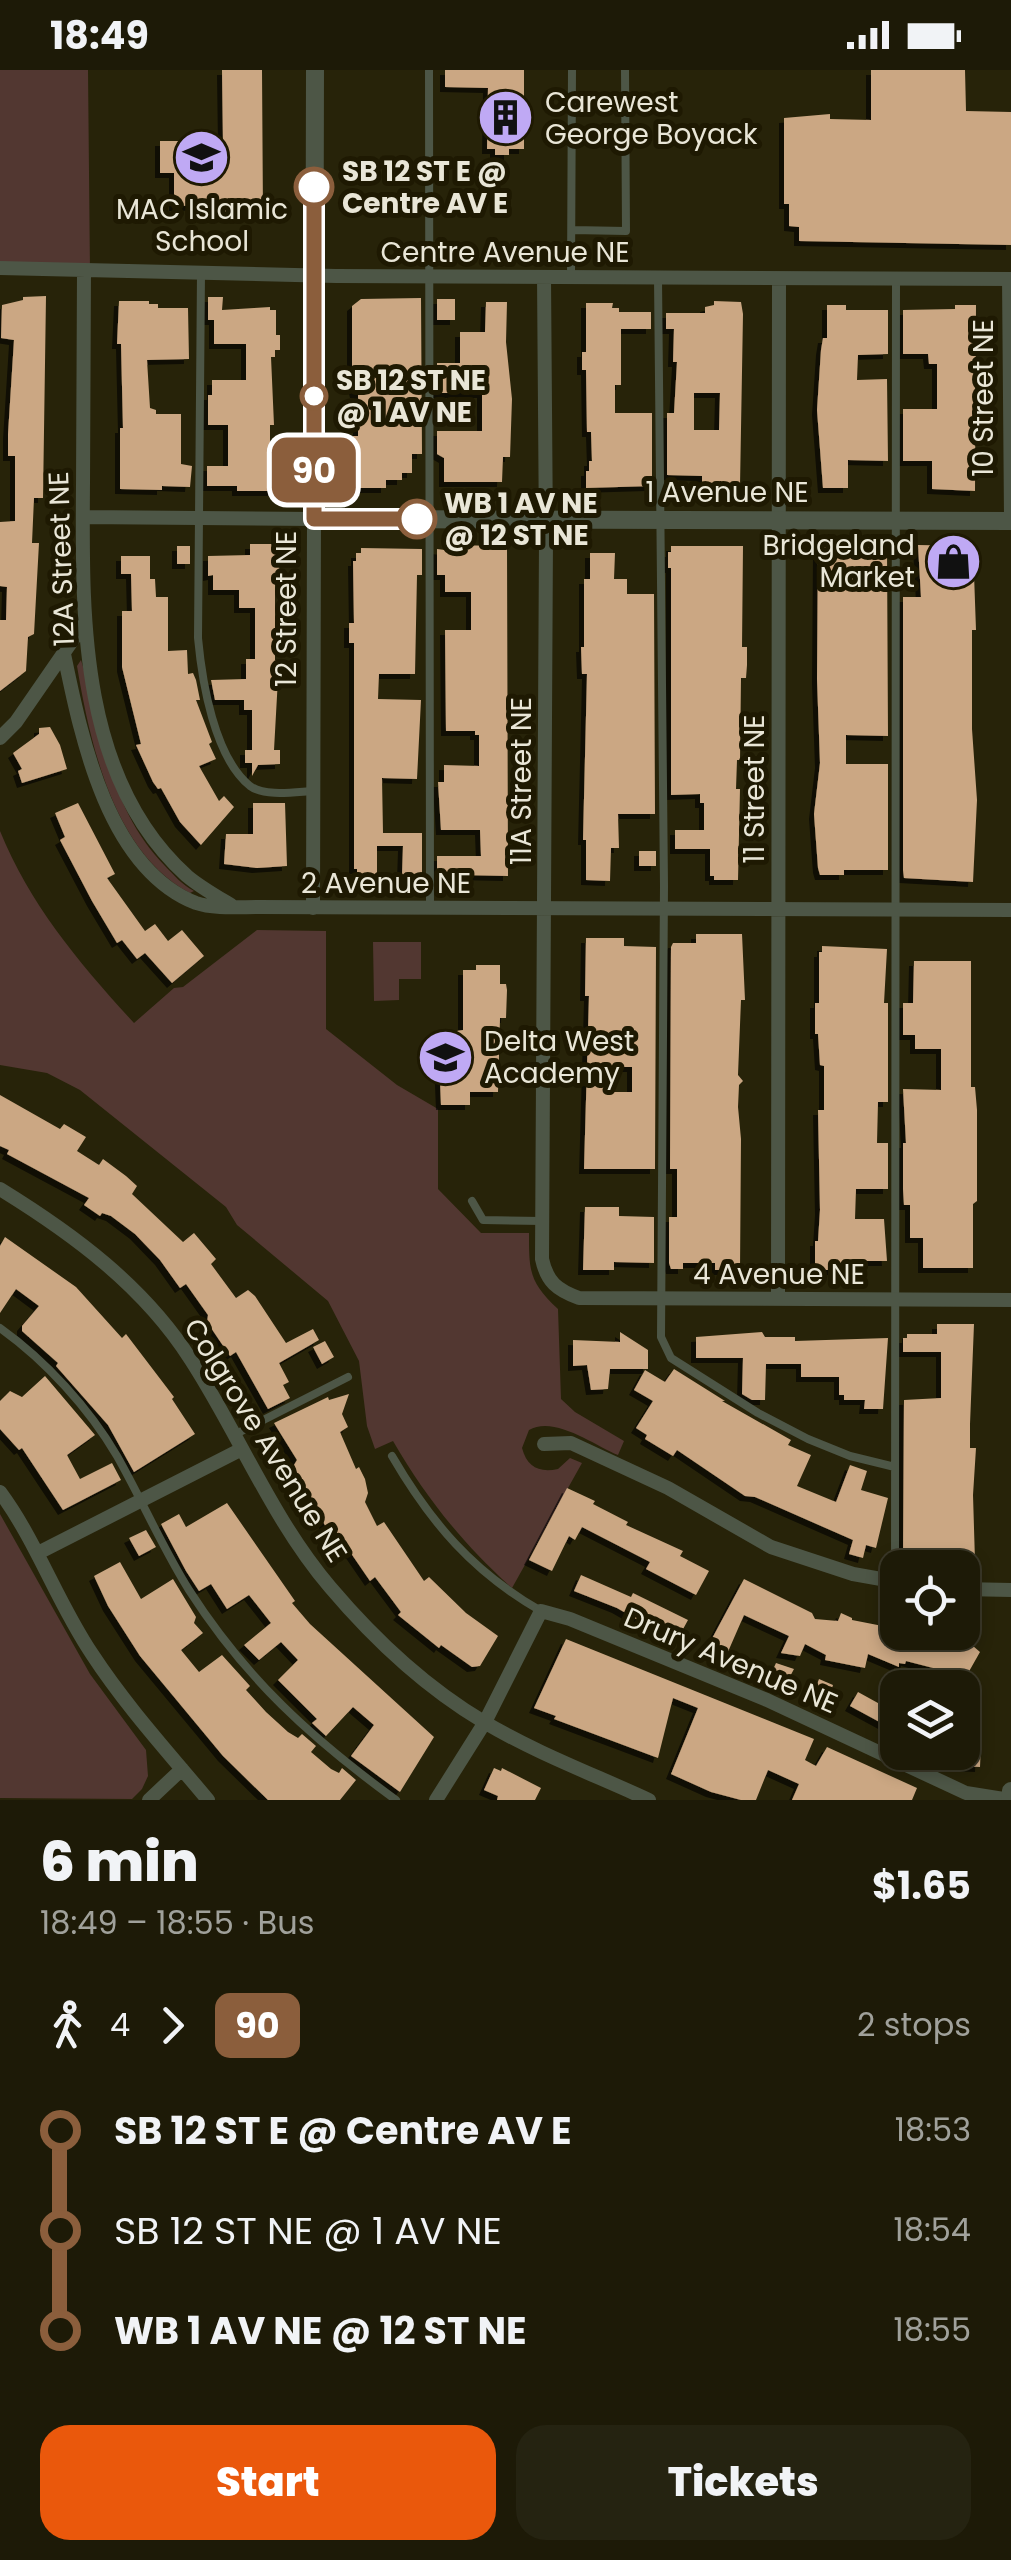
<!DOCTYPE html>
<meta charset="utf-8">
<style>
:root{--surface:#1d1a07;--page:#252311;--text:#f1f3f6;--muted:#a0a19b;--line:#3b3828;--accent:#ea580c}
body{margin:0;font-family:Poppins,sans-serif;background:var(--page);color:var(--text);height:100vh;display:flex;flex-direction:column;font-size:38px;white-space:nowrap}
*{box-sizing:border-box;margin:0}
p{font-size:32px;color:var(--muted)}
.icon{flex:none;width:55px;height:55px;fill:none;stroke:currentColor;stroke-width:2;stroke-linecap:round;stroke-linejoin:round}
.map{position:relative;height:1730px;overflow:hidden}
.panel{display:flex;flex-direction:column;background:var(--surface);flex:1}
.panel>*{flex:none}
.badge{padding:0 20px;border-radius:15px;font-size:35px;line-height:65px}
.fabs{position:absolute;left:880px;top:1480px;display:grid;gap:20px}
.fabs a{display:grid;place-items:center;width:100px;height:100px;border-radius:20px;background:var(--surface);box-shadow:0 5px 15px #0003,0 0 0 2px var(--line);font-size:50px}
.map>.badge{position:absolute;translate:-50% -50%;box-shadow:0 0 0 5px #fff}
.legs{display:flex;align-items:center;gap:15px;height:110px;padding:0 40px;font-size:32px}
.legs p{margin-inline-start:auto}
.summary{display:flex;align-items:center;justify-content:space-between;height:170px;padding:0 40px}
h1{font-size:55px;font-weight:800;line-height:75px}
.primary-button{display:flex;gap:20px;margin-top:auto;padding:20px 40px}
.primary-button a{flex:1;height:115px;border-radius:30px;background:var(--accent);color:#fff;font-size:40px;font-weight:800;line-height:115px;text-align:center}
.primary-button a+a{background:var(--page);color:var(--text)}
ul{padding:0 40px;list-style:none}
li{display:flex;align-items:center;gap:35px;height:100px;font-size:38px}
li i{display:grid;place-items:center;width:15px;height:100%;margin:0 12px;background:currentColor}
li i::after{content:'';width:25px;height:25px;margin:-12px;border:8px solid;border-radius:50%;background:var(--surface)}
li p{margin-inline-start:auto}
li:first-child i{background:linear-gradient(#0000 50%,currentColor 0)}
li:last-child i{background:linear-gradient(currentColor 50%,#0000 0)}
.status{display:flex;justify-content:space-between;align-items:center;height:70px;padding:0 50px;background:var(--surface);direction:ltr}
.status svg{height:28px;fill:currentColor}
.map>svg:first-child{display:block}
</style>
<div class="status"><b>18:49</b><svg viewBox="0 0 49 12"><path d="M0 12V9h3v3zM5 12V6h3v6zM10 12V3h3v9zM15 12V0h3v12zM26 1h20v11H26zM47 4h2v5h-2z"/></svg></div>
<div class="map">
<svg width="1011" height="1730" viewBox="0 0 1011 1730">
<defs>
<filter id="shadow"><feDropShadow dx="-5" dy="5" stdDeviation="0" flood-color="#0009"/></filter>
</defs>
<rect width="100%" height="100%" fill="#272309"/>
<path fill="#523731" d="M0,0H88L90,202L0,198Z
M81,590C104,664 108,737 165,796C174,805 182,815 194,821L190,823C114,783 90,674 77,596Z
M0,761C30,835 80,894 134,953L174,918L183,917L257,860L326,861V959L397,1015L438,1039V1119L481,1163H529C529,1201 529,1212 558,1239L561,1329L575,1342L624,1371L618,1385C594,1375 554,1345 529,1360L522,1378C527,1397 539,1403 558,1399L570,1388L582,1393L512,1518C463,1474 426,1428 393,1371L375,1379L367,1356L359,1291L328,1231L237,1155L226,1137L80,1020L47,1003L0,995Z
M373,872H421V909H399V930L374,931Z
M0,1444L90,1604L146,1680L148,1706L142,1719L132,1729L0,1728Z"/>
<path fill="#cba783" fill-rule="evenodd" filter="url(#shadow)" d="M222,0H262L263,146H225V135L174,136V103H160V71H223Z
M445,0H524V79H509V85H495V79H487L488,18L445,17Z
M871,0H965L966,41L1011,42V175L799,171V157L789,156V134H784V48L830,44V49L871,50Z
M46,226L43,428H34L32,473H39L34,564L28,567L26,601L0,621V550H6L7,517L0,516V452L15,451V386H8V364L14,270L1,268L2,235L23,230V227Z
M208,227H223L222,240L270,237V240H276V265H280V280H275V287H271L274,355H270V396H275V421H237V416H207V396H228V355H208V325H212V310H246V274H214V250H208Z
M421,228L422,384H412V403H402V410H386V418H353V366H358V323H355L352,310V236L361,229Z
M437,229H455V250H437Z
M119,231H149V234H158V238H188L189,289L147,290L150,338L156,340V344H181V394L192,396L190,417L162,416V420L120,419V358H123L121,274H117Z
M714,231L741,232L743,244L740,416L702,419V406L667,405V343H674L677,292H673L674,259H666V243H705V237L714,235ZM694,323H720L719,360H694Z
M486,232H507L506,272L512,329L510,387H503L502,412H444V388L437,384V361H482V323H437V293H460V262H485Z
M586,233H613L612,238H619V242H651V259H621V315H615V343H652V416L586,418V401H589V391H592L591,362H587L586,300H582V282H586Z
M827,235H846V240H888V284L858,285L857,310L887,309L888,391L848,390V418H823L817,340L821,280L823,268H827Z
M955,235H976L975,421L932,419V391H903V339H937V294H929L928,284H903V240L955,239Z
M250,474H274V478H280L279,505H275V590H279L274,680H280V694L258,695L252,706V693H245V680H252V640H244V630H215L211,610L246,609V589H255V538H239V520H213V505L208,506V486L250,485Z
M445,475L507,476L508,806L462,805L461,812H442V806H437V786H481L480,760H441L438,712H444V695L479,696V665H475V661H446L445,560H471V522H445V505H437V479L445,480Z
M918,475L973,476L976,560H972V659L977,730L973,812L904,808L903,800V527H921Z
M177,476H190V494H177Z
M671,476H743L742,577H747V595L746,608H741L740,690H737L736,719H740L738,810H714V806H710V779H675V760H704V733H700V724L671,725V498H668V482H671Z
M818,477L887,478L888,666L846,665V694H888V800H844V805H820L818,798L814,744L820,693L817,609Z
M361,478L422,479V505H417L415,604H379L378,629L421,630L417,709L382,708L383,763H422V805H402L403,776H377V806H357V799H354V573H349V553H354L353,491H356V483H361Z
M590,483H615L614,509H627V524H654L655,744H618L619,778H611L610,811L586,810V770H583L587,604H582L581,577H584V509H590Z
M121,486H150V509H155L156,527H168V581L187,580L188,604L193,603L196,610L200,630H196L212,672L209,674L216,689L199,696L219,731L224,726L234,737L201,775L180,752L161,718L158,719L153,712L136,675L141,674L122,597V541H132L131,504H121Z
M50,657L60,675L67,699L22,713L18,701L22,699L13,683L39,664V658Z
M78,733L115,804L107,808L145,861L155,854L168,871L182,860L204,886L172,913L145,883L137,889L122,870L117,873L92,831L60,770L65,767L55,743Z
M253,733H285L287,796L257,798L224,794L226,764H253Z
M639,781H656V796H639Z
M696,864H742L745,930H741L738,1005L743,1011L739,1015L738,1037L741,1069L740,1200H715V1193H683V1199H671L669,1193V1147H677V1099H670L671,877L673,873H696Z
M586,868H624V876L656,877L655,1099H584L589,926H585ZM607,997H632V1022H607Z
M822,876L887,879L884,933H888V1032H878L877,1073H888V1119H856L855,1149H884L887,1191H860V1200H815V1171H818L820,1140L818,1040H824V996L820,995L818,964H815V933H819V882H822Z
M914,891H971V1017H975L977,1040V1131L973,1134V1198H923V1168H910V1135H904L903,1119V1073H906L903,1019L941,1020V979H915V965H903V933H913Z
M476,895H500V914H506L507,920L506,948H500L498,1022H470V1035H441L438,964L463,960V900H476Z
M0,1025L60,1059L64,1054L86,1067L77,1081L99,1095L103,1089L126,1106L137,1116L132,1124L183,1172L194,1163L216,1189L211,1194L236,1228L248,1220L255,1226L286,1273L313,1259L319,1270L279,1293L289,1312L283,1315L290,1328L268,1339L236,1282L230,1286L207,1252L208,1245L186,1214L180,1218L160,1190L135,1164L111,1146L102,1143L100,1146L84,1135L89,1128L7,1084L9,1080L0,1076Z
M585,1137H619V1146L654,1147V1193L614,1192V1200H583Z
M5,1167L76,1217L122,1268L126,1264L174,1327L172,1329L195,1364L134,1402L108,1355L56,1296L58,1293L22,1261V1256L39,1236L16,1219L0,1243V1176Z
M937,1254H974L970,1354V1378H976L973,1425L975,1491L903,1489L904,1330L941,1328V1282H903V1268H907V1264H937Z
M620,1262L648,1280V1299H610L608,1319L591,1320L587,1295L573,1296V1270L620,1272Z
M762,1262L765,1267H795V1271L888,1268L883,1339H864L865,1330H844V1325H839V1307H801V1294H766L765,1330H752L742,1324L743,1288H696V1267Z
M325,1271L334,1287L322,1294L313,1277Z
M674,1299L725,1331H722L791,1370L788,1375L811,1385L797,1416L836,1432L850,1395L867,1401L861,1420L888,1428L876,1478L866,1475L863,1488L849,1484L853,1470L755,1427L745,1426L677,1380L673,1386L645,1369L647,1365L636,1358L653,1331L634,1320L645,1300L665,1312Z
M45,1306L95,1365L67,1385L80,1409L112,1393L121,1410L63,1440L22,1378L19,1380L0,1359V1331L10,1321L22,1327Z
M349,1324L342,1344L348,1357L340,1362L356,1399L359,1397L365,1409L368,1423L365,1432L377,1456L384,1452L424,1511L429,1507L466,1543L498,1566L480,1596L472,1597L441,1575L439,1578L398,1545L401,1542L375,1507L370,1511L333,1457L327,1459L300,1410L294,1395L297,1390L274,1353L328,1327L329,1330Z
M567,1418L595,1431L593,1434L628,1452L626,1455L683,1481L680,1486L709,1501L696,1525L646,1499L650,1492L582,1457L575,1470L569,1466L552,1501L529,1490Z
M227,1433L295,1531L292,1533L310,1554L434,1667L400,1722L351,1686L374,1655L353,1637L326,1666L312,1653L317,1649L278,1610L298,1590L281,1572L259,1590L244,1575L271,1553L249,1525L227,1539L211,1514L199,1521L186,1501L161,1454L179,1444L186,1457Z
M146,1460L156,1477L139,1486L129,1468Z
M120,1492L141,1529L173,1509L196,1547L194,1553L203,1563L181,1580L199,1602L222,1585L250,1616L246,1620L266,1642L288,1662L298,1668L302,1664L316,1676L311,1682L331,1699L339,1703L342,1698L356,1710L340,1730H268L223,1686L140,1586L108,1536L94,1506Z
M581,1505L631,1527L633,1523L688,1550L676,1572L617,1538L574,1521Z
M744,1509L812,1543L815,1549L838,1551L841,1543L852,1548V1550L898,1559V1562H937L966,1570L980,1582L963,1612L941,1600L906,1591L905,1594L899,1593V1597L868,1584L865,1598L825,1590L826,1585L805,1574L800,1586L781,1583L789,1566L744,1545L727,1584L708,1576Z
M566,1569L814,1669L805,1690L816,1696L827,1677L917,1718L912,1730H792L799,1714L768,1700L756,1730H741L711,1722L671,1704L698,1638L673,1628L658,1688L554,1649L556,1646L534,1638Z
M776,1593L794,1599L786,1614L770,1606Z
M819,1609L833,1615L828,1631L813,1625Z
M898,1617V1662L850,1636L858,1622L887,1638Z
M962,1650L982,1651L980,1697L957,1696V1682H962Z
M494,1698L501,1701L502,1698L541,1718L535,1730H497L498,1726L484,1720Z"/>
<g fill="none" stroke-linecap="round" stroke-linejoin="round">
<path stroke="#4d5646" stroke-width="8" d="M429,0L430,838
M572,160L626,161L625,0
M201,203L198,568C202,611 214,687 250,716C265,727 295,722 313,721
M571,207L572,0
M658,208L664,816L661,1267L671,1288L758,1343L808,1369L850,1386L895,1397
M472,1131L483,1150L542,1151
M0,1258C45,1290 89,1338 117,1386C142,1430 162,1477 189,1520C246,1609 311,1668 396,1730
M234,1365L348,1307
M392,1386C431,1453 473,1502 541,1541
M895,1511L896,210"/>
<path stroke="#4d5646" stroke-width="14" d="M0,198L336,206L1011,209
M84,201C84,272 84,343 83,414C82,547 79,709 187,806C200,817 216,826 231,835
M544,207L546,469L542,1189C547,1212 557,1220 579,1228L1011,1230
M1009,209L1011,446
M83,447L314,449L313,838
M64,584C81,666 107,798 196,833C213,839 239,837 257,837L1011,840
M0,668L16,652L83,555
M0,1119C73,1164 144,1216 191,1290C239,1364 272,1449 330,1517C374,1569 425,1617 484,1652C536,1683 595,1705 649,1730
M778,1228L779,209
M544,1374L571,1373L668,1418L771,1477L853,1504L898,1512
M0,1422C37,1472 57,1532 92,1584C126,1636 168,1682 208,1730
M38,1483L242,1379
M962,1519L1011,1520
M149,1730L182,1699
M436,1730L485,1652L541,1541L570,1549L767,1630L966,1723L1010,1730"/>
<path stroke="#4d5646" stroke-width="18" d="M315,0L314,449L1011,451
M1010,1730L1011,1721"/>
</g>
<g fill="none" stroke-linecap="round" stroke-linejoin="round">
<defs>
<path id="line-1" d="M314,117V449H417"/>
</defs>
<use href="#line-1" stroke="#fff" stroke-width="22"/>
<use href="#line-1" stroke="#8b5e3c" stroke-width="15"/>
</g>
<defs>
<symbol id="building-disc" viewBox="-11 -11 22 22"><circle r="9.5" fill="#bfa9f4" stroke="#1e1902"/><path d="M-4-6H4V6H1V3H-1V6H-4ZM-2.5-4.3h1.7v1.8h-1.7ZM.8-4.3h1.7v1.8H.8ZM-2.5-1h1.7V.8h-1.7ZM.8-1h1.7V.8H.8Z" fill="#111"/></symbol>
<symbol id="school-disc" viewBox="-11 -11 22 22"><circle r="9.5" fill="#bfa9f4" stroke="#1e1902"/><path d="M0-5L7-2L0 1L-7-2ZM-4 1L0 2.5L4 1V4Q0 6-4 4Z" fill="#111"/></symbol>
<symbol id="shop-disc" viewBox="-11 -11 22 22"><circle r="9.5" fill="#bfa9f4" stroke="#1e1902"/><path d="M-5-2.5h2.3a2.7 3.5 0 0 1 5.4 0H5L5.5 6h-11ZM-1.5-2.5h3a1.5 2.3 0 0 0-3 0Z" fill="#111"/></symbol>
</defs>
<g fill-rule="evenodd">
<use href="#building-disc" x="474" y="16" width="63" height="63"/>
<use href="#school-disc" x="170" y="56" width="63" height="63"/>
<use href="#shop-disc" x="922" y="460" width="63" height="63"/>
<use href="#school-disc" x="414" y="956" width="63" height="63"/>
</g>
<g fill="#fff" stroke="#8b5e3c" stroke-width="5">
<circle cx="314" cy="117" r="18"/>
<circle cx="314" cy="326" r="12"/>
<circle cx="417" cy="449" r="18"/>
</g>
<g text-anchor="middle" stroke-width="10" stroke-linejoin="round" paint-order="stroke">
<g font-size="28" fill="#e9e6d7" stroke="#1e1902" text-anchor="start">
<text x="545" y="42">Carewest<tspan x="545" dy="32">George Boyack</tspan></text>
<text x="202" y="149" text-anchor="middle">MAC Islamic<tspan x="202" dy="32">School</tspan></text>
<text x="915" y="485" text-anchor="end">Bridgeland<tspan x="915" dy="32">Market</tspan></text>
<text x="484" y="981">Delta West<tspan x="484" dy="32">Academy</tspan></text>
</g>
<g font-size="28" font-weight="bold" fill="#e9e6d7" stroke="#1e1902" text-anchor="start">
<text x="342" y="111">SB 12 ST E @<tspan x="342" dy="32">Centre AV E</tspan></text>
<text x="336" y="320">SB 12 ST NE<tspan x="336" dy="32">@ 1 AV NE</tspan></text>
<text x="444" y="443">WB 1 AV NE<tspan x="444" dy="32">@ 12 ST NE</tspan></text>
</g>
<g font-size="28" fill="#e9e6d7" stroke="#1e1902">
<text x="505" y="192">Centre Avenue NE</text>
<text transform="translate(983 328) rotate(-90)" y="10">10 Street NE</text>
<text x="727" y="432">1 Avenue NE</text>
<text transform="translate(61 489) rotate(-92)" y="10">12A Street NE</text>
<text transform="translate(286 539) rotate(-90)" y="10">12 Street NE</text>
<text transform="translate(521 711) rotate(-90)" y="10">11A Street NE</text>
<text transform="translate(754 719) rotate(-90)" y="10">11 Street NE</text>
<text x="386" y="823">2 Avenue NE</text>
<text x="779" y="1214">4 Avenue NE</text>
<text transform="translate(266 1370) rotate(58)" y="10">Colgrove Avenue NE</text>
<text transform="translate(731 1590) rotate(23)" y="10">Drury Avenue NE</text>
</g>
</g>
</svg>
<div class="fabs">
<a><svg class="icon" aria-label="locate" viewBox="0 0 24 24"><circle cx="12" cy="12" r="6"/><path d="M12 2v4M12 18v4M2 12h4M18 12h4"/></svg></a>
<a><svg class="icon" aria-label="layers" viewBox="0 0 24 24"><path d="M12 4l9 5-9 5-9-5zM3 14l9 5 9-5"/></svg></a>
</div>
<b class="badge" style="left:314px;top:400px;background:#8b5e3c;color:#fff">90</b>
</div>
<section class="panel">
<div class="summary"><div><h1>6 min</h1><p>18:49 – 18:55 · Bus</p></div><b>$1.65</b></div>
<div class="legs"><svg class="icon" aria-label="walk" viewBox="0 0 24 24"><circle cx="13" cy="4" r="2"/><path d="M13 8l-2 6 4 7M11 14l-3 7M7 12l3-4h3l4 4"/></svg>4<svg class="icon" aria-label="forward" viewBox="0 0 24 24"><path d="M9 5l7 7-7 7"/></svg><b class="badge" style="background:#8b5e3c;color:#fff">90</b><p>2 stops</p></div>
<ul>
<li><i style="color:#8b5e3c"></i><b>SB 12 ST E @ Centre AV E</b><p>18:53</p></li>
<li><i style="color:#8b5e3c"></i><span>SB 12 ST NE @ 1 AV NE</span><p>18:54</p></li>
<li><i style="color:#8b5e3c"></i><b>WB 1 AV NE @ 12 ST NE</b><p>18:55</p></li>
</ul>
<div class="primary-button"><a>Start</a><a>Tickets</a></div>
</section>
